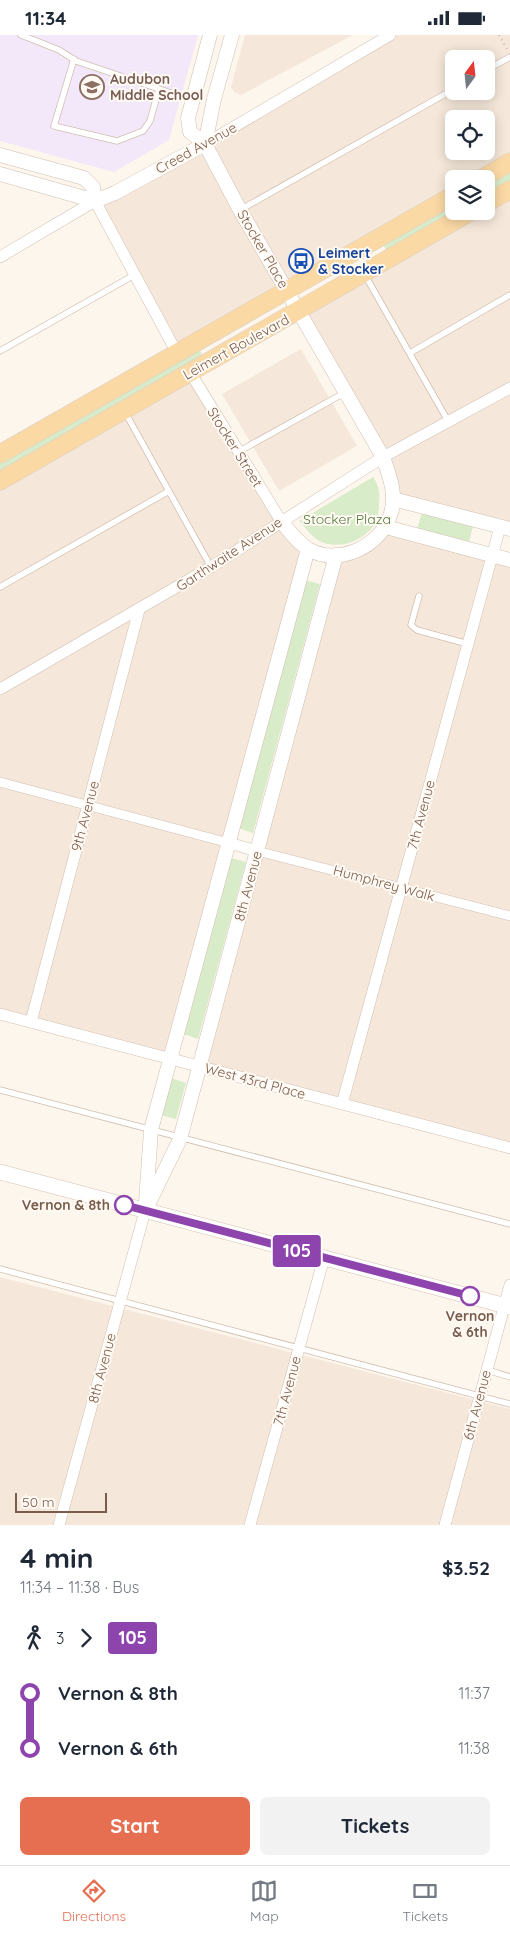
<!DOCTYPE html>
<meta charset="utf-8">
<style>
:root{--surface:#fff;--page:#f2f2f3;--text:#1f2937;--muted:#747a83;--line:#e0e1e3;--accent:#e76f51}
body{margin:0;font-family:Quicksand,sans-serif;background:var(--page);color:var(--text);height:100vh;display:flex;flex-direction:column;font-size:19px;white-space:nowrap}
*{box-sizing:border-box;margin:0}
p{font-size:16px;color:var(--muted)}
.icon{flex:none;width:28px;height:28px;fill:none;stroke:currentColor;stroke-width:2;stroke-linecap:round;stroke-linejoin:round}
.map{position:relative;height:1490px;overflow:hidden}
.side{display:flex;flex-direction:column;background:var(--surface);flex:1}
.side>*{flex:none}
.badge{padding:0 10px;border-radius:4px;font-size:18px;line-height:32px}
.needle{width:32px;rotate:15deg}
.controls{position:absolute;left:445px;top:15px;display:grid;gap:10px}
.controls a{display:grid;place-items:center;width:50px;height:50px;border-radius:8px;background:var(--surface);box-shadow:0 2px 12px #0003;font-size:25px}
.scale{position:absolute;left:15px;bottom:12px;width:92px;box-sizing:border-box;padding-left:5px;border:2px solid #7a5c4d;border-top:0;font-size:14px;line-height:18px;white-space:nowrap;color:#7a5c4d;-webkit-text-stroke:4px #fffaf3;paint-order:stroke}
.map>.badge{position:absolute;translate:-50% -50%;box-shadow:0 0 0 2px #fff}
.legs{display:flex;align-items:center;gap:8px;height:55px;padding:0 20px;font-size:16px}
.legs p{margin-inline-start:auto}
.headline{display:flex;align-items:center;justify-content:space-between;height:85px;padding:0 20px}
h1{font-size:28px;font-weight:700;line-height:38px}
.primary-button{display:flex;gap:10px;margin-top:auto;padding:10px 20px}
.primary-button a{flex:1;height:58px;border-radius:8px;background:var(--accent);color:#fff;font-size:20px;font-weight:700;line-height:58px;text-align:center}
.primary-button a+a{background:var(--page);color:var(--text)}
ul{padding:0 20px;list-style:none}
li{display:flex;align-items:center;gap:18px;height:55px;font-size:19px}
li i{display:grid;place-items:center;width:8px;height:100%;margin:0 6px;background:currentColor}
li i::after{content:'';width:12px;height:12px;margin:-6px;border:4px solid;border-radius:50%;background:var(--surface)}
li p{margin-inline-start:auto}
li:first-child i{background:linear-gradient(#0000 50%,currentColor 0)}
li:last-child i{background:linear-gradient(currentColor 50%,#0000 0)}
.status{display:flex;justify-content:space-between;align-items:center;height:35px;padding:0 25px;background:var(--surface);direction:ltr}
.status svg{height:14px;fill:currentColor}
.dock{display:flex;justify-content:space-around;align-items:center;height:70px;border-top:1px solid var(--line);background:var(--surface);font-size:14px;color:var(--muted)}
.dock a{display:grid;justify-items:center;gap:2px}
.dock .on{color:var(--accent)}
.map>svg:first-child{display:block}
</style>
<div class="status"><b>11:34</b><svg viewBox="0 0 49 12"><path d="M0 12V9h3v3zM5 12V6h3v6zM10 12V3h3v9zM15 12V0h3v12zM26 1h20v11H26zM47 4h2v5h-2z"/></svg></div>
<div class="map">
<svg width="510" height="1490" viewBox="0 0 510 1490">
<rect width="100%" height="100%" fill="#fdf6ec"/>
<path fill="#f5e8da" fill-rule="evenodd" d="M245,0H353L241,60L234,57L231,52Z
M390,0H510V127L481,144H454V160L177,318L95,166ZM454,24H486V56H454ZM454,84H486V116H454Z
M510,155V494L393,464L391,449L299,276L472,176H486Z
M301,314L357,411L279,456L222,359Z
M190,337L279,487L308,514L170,1024L0,979V446Z
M386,492L510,525V1113L199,1031L336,520Z
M0,1242L510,1374V1490H0Z"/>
<path fill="#f3e8fa" d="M0,0H198L169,105L114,137L0,106Z"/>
<path fill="#d8ecc9" d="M510,136V146L486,160V150Z
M454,168V176H458L387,217L384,211L393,203Z
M199,314L202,319L188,331L0,438V428Z
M373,442C379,450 380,458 379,468C379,475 378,484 374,490C363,507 336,516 318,505C311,501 305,492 299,486Z
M422,478L473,491L469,507L417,494Z
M304,545L320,549L253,798L238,793Z
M231,823L246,827L198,1004L183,999Z
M171,1043L186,1048L176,1084L161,1080Z"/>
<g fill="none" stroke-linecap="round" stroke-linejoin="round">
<defs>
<path id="service" d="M21,0L59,15L76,26L174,59L193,63
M74,24L54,91L117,106L143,96L150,86L159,54
M486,35L510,22
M240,175L454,54
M365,240L448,386
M0,316L136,239
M410,318L510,260
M125,377L211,532
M238,417L346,357
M0,552L169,456
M419,561L411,590L417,595L468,609
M0,1055L510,1189
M0,1234L510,1369
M487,1335L510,1342"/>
<path id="pedestrian" d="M0,747L229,808
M257,816L510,881"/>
<path id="minor" d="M205,109L390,0
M0,222L95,166L177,318
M190,337L281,486
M0,654L211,532L383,422L510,353
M229,808L257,816
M0,979L510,1113
M31,987L139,575
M342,1069L500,492
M59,1490L145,1176
M250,1490L324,1223
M445,1490L510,1250"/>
<path id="tertiary" d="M210,0L188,83L190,97L205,109L240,175L383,422C389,440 397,459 391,478C382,511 338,532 308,514C297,507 289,496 281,486
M205,109L214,64L232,0
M0,120L84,143L93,152L95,166
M0,139L95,166
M95,166L115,158L205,109
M393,464L510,494
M386,492L510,525
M146,1167L151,1095L308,514
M145,1176L180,1104L336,520"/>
<path id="secondary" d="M0,1137L510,1272"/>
<path id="primary" d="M481,144L510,127
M486,168L510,155
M0,419L454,160
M0,446L472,176"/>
</defs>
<use href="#service" stroke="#d1beb0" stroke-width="7"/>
<use href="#pedestrian" stroke="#d1beb0" stroke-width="10"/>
<use href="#minor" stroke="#d1beb0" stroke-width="12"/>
<use href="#tertiary" stroke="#d1beb0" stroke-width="15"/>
<use href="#secondary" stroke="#d6c0b0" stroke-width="16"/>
<use href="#primary" stroke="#dad1cd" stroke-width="19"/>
<path stroke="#d9b8a5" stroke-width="2.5" stroke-dasharray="1 4" stroke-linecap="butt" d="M499,0L507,14"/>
<use href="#service" stroke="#fff" stroke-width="5.5"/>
<use href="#pedestrian" stroke="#fff" stroke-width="9"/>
<use href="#minor" stroke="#fff" stroke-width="11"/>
<use href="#tertiary" stroke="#fff" stroke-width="14"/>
<use href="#secondary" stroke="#fff" stroke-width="15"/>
<use href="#primary" stroke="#fbd9a5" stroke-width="18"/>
</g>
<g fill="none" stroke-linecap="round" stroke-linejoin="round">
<defs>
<path id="line-1" d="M124,1170L470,1261"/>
</defs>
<use href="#line-1" stroke="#fff" stroke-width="11"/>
<use href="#line-1" stroke="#8e44ad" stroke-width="8"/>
</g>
<defs>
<symbol id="school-ring" viewBox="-11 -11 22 22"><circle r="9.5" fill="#fffaf3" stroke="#8d6e63" stroke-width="1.5"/><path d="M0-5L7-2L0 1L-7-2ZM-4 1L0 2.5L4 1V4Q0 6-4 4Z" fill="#8d6e63"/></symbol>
<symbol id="bus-ring" viewBox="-11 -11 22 22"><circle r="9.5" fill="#fffaf3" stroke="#1a4fb4" stroke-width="1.5"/><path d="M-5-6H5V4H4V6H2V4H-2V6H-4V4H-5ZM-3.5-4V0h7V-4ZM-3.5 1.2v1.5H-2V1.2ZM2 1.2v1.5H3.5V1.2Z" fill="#1a4fb4"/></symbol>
</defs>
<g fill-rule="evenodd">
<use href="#school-ring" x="78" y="38" width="28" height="28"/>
<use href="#bus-ring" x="287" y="212" width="28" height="28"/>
</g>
<g fill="#fff" stroke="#8e44ad" stroke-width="2.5">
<circle cx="124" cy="1170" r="9"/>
<circle cx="470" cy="1261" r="9"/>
</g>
<g text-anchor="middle" stroke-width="4" stroke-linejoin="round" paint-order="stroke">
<g font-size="14" font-weight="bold" fill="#785e54" stroke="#fffaf3" text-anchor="start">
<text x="110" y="49">Audubon<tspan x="110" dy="16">Middle School</tspan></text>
</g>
<g font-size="14" fill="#7a5c4d" stroke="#fffaf3">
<text transform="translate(196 113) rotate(-29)" y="5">Creed Avenue</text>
<text transform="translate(263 214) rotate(60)" y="5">Stocker Place</text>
<text transform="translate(236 312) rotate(-29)" y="5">Leimert Boulevard</text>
<text transform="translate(235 412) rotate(58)" y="5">Stocker Street</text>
<text transform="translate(229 519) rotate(-33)" y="5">Garthwaite Avenue</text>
<text transform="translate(421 780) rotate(-75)" y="5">7th Avenue</text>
<text transform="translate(85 781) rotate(-75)" y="5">9th Avenue</text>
<text transform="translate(384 848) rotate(15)" y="5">Humphrey Walk</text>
<text transform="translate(248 851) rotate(-75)" y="5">8th Avenue</text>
<text transform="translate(255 1046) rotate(15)" y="5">West 43rd Place</text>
<text transform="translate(102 1333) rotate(-75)" y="5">8th Avenue</text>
<text transform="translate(287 1356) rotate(-75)" y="5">7th Avenue</text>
<text transform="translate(477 1370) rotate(-75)" y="5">6th Avenue</text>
</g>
<g font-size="14" font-weight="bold" fill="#164399" stroke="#fffaf3" text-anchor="start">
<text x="318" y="223">Leimert<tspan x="318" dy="16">&amp; Stocker</tspan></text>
</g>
<g font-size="14" fill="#537a41" stroke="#fffaf3">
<text x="347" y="489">Stocker Plaza</text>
</g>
<g font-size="14" font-weight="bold" fill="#7a5c4d" stroke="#fffaf3" text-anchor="end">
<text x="110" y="1175">Vernon &amp; 8th</text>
<text x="470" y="1286" text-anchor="middle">Vernon<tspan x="470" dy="16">&amp; 6th</tspan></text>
</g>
</g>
</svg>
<div class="controls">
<a><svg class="needle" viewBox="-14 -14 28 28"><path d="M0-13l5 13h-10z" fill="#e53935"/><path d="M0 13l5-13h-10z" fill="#747a83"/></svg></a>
<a><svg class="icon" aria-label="locate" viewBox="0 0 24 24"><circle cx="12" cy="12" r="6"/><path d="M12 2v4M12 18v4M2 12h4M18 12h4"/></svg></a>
<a><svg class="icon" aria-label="layers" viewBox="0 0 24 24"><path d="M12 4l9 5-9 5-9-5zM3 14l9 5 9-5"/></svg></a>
</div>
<div class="scale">50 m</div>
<b class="badge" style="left:297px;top:1216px;background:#8e44ad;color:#fff">105</b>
</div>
<section class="side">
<div class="headline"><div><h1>4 min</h1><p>11:34 – 11:38 · Bus</p></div><b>$3.52</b></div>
<div class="legs"><svg class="icon" aria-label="walk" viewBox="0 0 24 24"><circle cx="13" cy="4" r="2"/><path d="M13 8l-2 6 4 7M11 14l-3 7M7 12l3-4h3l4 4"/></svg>3<svg class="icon" aria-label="forward" viewBox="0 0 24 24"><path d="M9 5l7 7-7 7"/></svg><b class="badge" style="background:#8e44ad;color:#fff">105</b></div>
<ul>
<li><i style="color:#8e44ad"></i><b>Vernon &amp; 8th</b><p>11:37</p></li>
<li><i style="color:#8e44ad"></i><b>Vernon &amp; 6th</b><p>11:38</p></li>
</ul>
<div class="primary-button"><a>Start</a><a>Tickets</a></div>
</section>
<nav class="dock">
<a class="on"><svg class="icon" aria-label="directions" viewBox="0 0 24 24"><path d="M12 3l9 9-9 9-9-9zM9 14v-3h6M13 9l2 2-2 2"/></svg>Directions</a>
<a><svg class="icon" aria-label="map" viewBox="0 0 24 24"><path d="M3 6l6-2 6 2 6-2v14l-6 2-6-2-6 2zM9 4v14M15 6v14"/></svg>Map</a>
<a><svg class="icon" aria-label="tickets" viewBox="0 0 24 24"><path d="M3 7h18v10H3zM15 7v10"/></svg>Tickets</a>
</nav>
